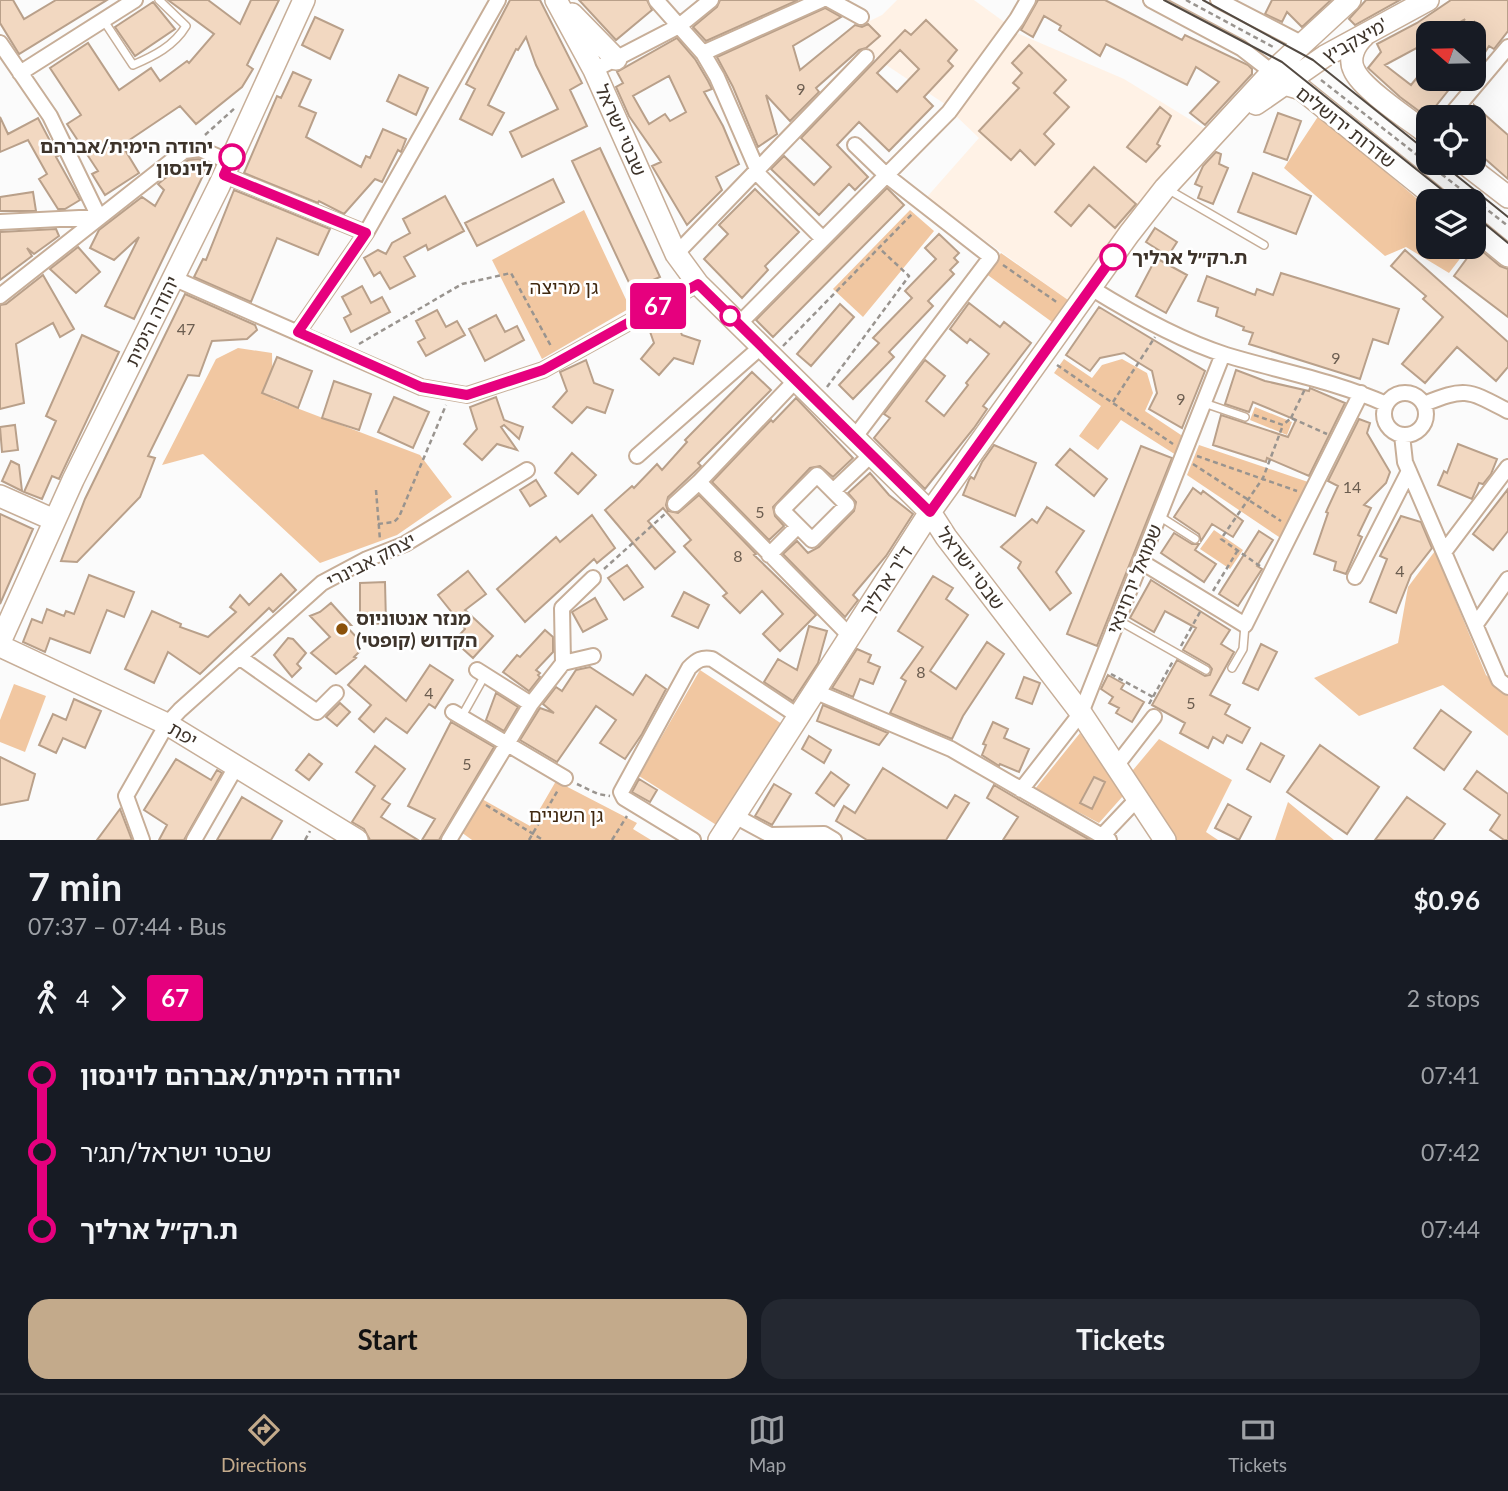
<!DOCTYPE html>
<meta charset="utf-8">
<style>
:root{--surface:#171b24;--page:#242831;--text:#f1f3f6;--muted:#9ea1a6;--line:#363941;--accent:#c3aa8b}
body{margin:0;font-family:Lato,"Noto Sans Hebrew",sans-serif;background:var(--page);color:var(--text);height:100vh;display:flex;flex-direction:column;font-size:26px;white-space:nowrap}
*{box-sizing:border-box;margin:0}
p{font-size:23px;color:var(--muted)}
.icon{flex:none;width:38px;height:38px;fill:none;stroke:currentColor;stroke-width:2;stroke-linecap:round;stroke-linejoin:round}
.map{position:relative;height:840px;overflow:hidden}
.drawer{display:flex;flex-direction:column;background:var(--surface);flex:1}
.drawer>*{flex:none}
.badge{padding:0 14px;border-radius:5px;font-size:24px;line-height:46px}
.needle{width:46px;rotate:290deg}
.controls{position:absolute;left:1416px;top:21px;display:grid;gap:14px}
.controls a{display:grid;place-items:center;width:70px;height:70px;border-radius:14px;background:var(--surface);box-shadow:0 7px 28px #0002;font-size:35px}
.map>.badge{position:absolute;translate:-50% -50%;box-shadow:0 0 0 4px #fff}
.legs{display:flex;align-items:center;gap:10px;height:77px;padding:0 28px;font-size:23px}
.legs p{margin-inline-start:auto}
.headline{display:flex;align-items:center;justify-content:space-between;height:119px;padding:0 28px}
h1{font-size:38px;font-weight:700;line-height:52px}
.action{display:flex;gap:14px;margin-top:auto;padding:14px 28px}
.action a{flex:1;height:80px;border-radius:21px;background:var(--accent);color:#111;font-size:28px;font-weight:700;line-height:80px;text-align:center}
.action a+a{background:var(--page);color:var(--text)}
ul{padding:0 28px;list-style:none}
li{display:flex;align-items:center;gap:24px;height:77px;font-size:26px}
li i{display:grid;place-items:center;width:10px;height:100%;margin:0 9px;background:currentColor}
li i::after{content:'';width:18px;height:18px;margin:-9px;border:5px solid;border-radius:50%;background:var(--surface)}
li p{margin-inline-start:auto}
li:first-child i{background:linear-gradient(#0000 50%,currentColor 0)}
li:last-child i{background:linear-gradient(currentColor 50%,#0000 0)}
.menu{display:flex;justify-content:space-around;align-items:center;height:98px;border-top:2px solid var(--line);background:var(--surface);font-size:19px;color:var(--muted)}
.menu a{display:grid;justify-items:center;gap:4px}
.menu .current{color:var(--accent)}
.map>svg:first-child{display:block}
</style>
<div class="map">
<svg width="1508" height="840" viewBox="0 0 1508 840">
<rect width="100%" height="100%" fill="#fbfbfb"/>
<path fill="#fff2e6" d="M897,0H974L1007,24L945,104L841,35L882,15Z
M1017,33L1124,79L1207,130L1143,201L1068,300L926,198L979,138L955,115Z"/>
<path fill="#f1c7a1" d="M1319,115L1428,208V247H1469L1449,273L1406,247L1385,256L1284,168Z
M584,210L630,308L542,359L492,260Z
M910,210L934,231L863,317L833,289Z
M1001,253L1068,300L1052,322L985,273Z
M238,348L272,353L273,399L420,455L452,497L397,535L320,563L203,454L162,465L216,359Z
M1064,359L1092,378L1102,365L1122,359L1147,373L1153,393L1145,411L1184,437L1176,455L1121,420L1098,450L1079,436L1101,406L1054,373Z
M1255,407L1292,422L1287,435L1250,420Z
M1199,445L1311,483L1282,539L1187,475Z
M1214,530L1243,550L1230,569L1200,549Z
M1435,551L1486,675L1508,694V736L1443,685L1359,716L1314,678L1398,643L1408,587Z
M700,670L782,724L718,826L639,776Z
M14,684L46,696L25,752L0,742V720Z
M1080,733L1123,796L1099,823L1035,789Z
M1159,739L1232,780L1206,832L1218,840H1171L1128,776Z
M556,781L637,823L633,829L651,840H472L461,832L482,799L530,826Z
M1288,802L1334,840H1275Z"/>
<path fill="#f2d8c1" stroke="#b9a08a" stroke-width="2" fill-rule="evenodd" d="M0,0H13L24,19L56,0H107L19,54L0,23Z
M168,0H208L240,24L251,0H279L247,65L253,69L242,87L196,124L180,106L122,145L139,173L105,195L92,174L98,171L67,124L81,115L50,68L88,43L119,90L151,68L160,81L187,61L189,63L214,34Z
M510,0H540L582,83L570,90L587,126L522,157L510,132L558,109L536,65L526,37L518,50L516,49L488,105L504,113L492,135L460,119L475,89L466,84Z
M579,0H647L652,10L616,40Z
M720,0H798L706,41L693,27L717,7Z
M1038,0H1105L1182,40L1185,35L1248,65L1252,69V74L1205,125L1190,113L1219,82L1196,67L1187,85L1106,44L1100,56L1059,30L1061,26L1044,16L1033,37L1021,30Z
M1272,0H1331L1302,27L1287,12L1282,22L1265,14Z
M1366,0H1400L1355,25L1349,19Z
M1451,0H1508V31L1494,49L1489,46L1474,70V22L1457,33L1455,31L1465,19L1442,33H1428V42L1385,65L1411,85L1428,64V79H1441L1451,87L1427,117L1400,97L1368,68L1381,52L1377,44L1417,23Z
M153,2L175,29L135,56L115,27Z
M825,8L841,17L793,46L800,70L855,25L862,27L868,24L880,36L866,48L859,50L816,88L819,92L790,121L766,95L777,134L758,147L733,87L717,57Z
M315,17L343,30L330,59L302,45Z
M926,20L957,50L948,61L953,66L924,97L933,106L889,151L859,122L837,145L868,177L855,190L849,184L819,215L771,169L784,156L814,185L831,167L801,138L905,30L911,35ZM900,50L919,69L897,92L877,73Z
M677,38L695,59L708,81L712,89L704,92L723,126L739,164L716,177L722,190L687,225L652,166L661,162L629,116L616,87L623,83L617,72ZM669,76L686,112L670,121L665,114L649,124L633,96Z
M1029,45L1066,80L1054,93L1069,107L1044,134L1054,144L1035,165L1020,150L1011,160L979,131L1019,88L1013,83L1022,73L1012,63Z
M293,72L311,80L299,106L316,113L306,137L361,167L366,156L370,158L383,129L406,139L401,152L398,150L382,182L375,179L344,214L319,201L318,203L244,173L277,96L281,98Z
M399,75L428,88L416,115L387,101Z
M1474,105L1508,135V179L1474,149Z
M1160,107L1171,116L1157,144L1160,146L1146,162L1127,147Z
M1278,113L1301,121L1287,160L1264,152Z
M0,117L8,134L38,118L58,156L56,157L80,200L65,209H58L39,179L47,174L28,140L0,152Z
M600,148L660,277L632,289L572,161Z
M1216,152L1221,154L1219,164L1228,168L1213,204L1198,198L1202,187L1195,184L1203,166Z
M199,159L208,165L134,319L105,306L139,237L114,260L90,248L99,230L142,197L155,206L164,190L158,184L188,160Z
M1094,167L1136,204L1115,228L1089,205L1071,226L1055,212Z
M1253,173L1311,196L1296,234L1238,212Z
M553,179L564,202L477,246L465,223Z
M887,188L904,205L773,337L756,320Z
M755,189L799,232L765,266L768,270L742,298L704,259L728,234L719,225Z
M234,190L330,229L318,255L277,238L251,302L194,277L203,259L206,260Z
M33,192L36,211H0V197Z
M445,196L464,231L428,250L426,245L404,257L415,276L390,289L380,272L374,276L364,258L378,250L386,254L392,243L410,233L403,219Z
M1155,228L1177,242L1168,256L1146,242Z
M56,229L59,236L34,254L27,248L32,256L0,280V232Z
M939,234L959,253L954,258L958,262L950,270L954,274L928,301L933,306L889,352L894,357L853,399L839,385L879,343L873,338L912,298L905,291L936,259L925,248Z
M1476,246L1500,266L1508,269V317L1454,276Z
M78,247L100,272L76,293L50,269Z
M1405,250L1508,342V367L1496,381L1457,347L1425,383L1402,364L1443,317L1423,299L1426,296L1391,266Z
M1156,258L1187,275L1166,313L1136,296Z
M1281,273L1399,309L1388,344L1373,339L1360,379L1249,344L1253,333L1243,330L1244,327L1216,316L1218,308L1198,301L1207,276L1255,295L1257,289L1273,295Z
M43,275L74,329L60,337L53,323L16,344L24,403L0,409V305L6,304Z
M362,286L371,303L382,297L390,312L351,332L344,318L351,314L342,297Z
M185,294L255,325L257,330L247,339L212,341L199,376L188,375L148,456L155,458L140,497L77,562L61,561L85,499Z
M969,303L1000,327L1004,322L1031,343L983,406L987,409L974,428L925,489L874,438L890,418L884,414L925,360L945,376L926,401L944,416L968,385L966,383L989,354L970,339L967,343L950,329Z
M840,304L854,317L811,366L797,354Z
M1099,307L1205,371L1182,428L1149,409L1157,393L1152,371L1139,363L1124,353L1100,358L1090,371L1066,355Z
M437,310L446,327L457,321L465,335L426,356L418,342L425,338L416,321Z
M673,312L682,335L700,341L693,364L674,358L659,375L641,359L654,343L647,323Z
M496,315L505,332L517,326L524,340L485,361L469,329Z
M82,335L119,352L59,479L52,476L42,499L24,492L56,421L46,416Z
M277,357L312,371L298,408L262,393Z
M586,360L594,383L613,390L605,413L587,407L572,423L553,407L567,391L560,372Z
M1236,370L1265,381L1309,391L1310,388L1345,403L1309,476L1267,458L1266,462L1213,445L1221,415L1288,437L1296,420L1253,402L1249,412L1225,404Z
M752,372L771,390L698,463L701,466L668,497L666,505L668,511L678,513L699,495L756,554L754,555L816,615L780,651L763,634L783,614L762,591L740,613L723,596L727,593L684,546L691,540L663,508L648,521L675,552L655,569L605,510L632,486L634,488L657,464L662,470L687,442L685,440Z
M334,381L371,394L359,430L322,418Z
M394,397L429,412L413,448L378,432Z
M496,397L504,420L523,427L519,439L504,425L501,427L517,450L497,444L482,460L464,444L477,429L470,407Z
M796,398L853,458L833,477L820,466L810,468L773,507L775,516L784,526L769,540L712,482L771,420L773,422Z
M1359,419L1370,423L1367,433L1390,472L1386,483L1364,505L1371,508L1358,535L1362,537L1346,574L1334,570L1336,562L1314,554L1328,513L1326,512L1338,486L1328,481Z
M15,425L18,450L2,452L0,427Z
M1458,444L1497,459L1491,474L1483,484L1479,483L1472,499L1438,485L1444,471L1447,473Z
M994,445L1036,463L1015,516L963,495L969,480L971,477L974,479L982,462Z
M1141,446L1172,458L1097,646L1067,634Z
M1070,449L1107,479L1094,496L1056,465Z
M572,453L596,475L578,494L555,473Z
M11,461L19,465L22,491L2,481Z
M870,473L889,495L913,514L886,556L853,595L858,600L845,617L783,554L797,541L808,553L819,547L854,511L856,502L848,493Z
M536,480L546,496L530,506L520,490Z
M1193,488L1201,494L1203,491L1243,521L1233,537L1212,524L1201,541L1199,534L1174,517Z
M1508,489V531L1493,550L1473,534Z
M1047,507L1084,531L1056,572L1071,593L1050,610L1018,568L1021,562L1001,547L1032,519L1037,523Z
M0,514L33,529L0,604Z
M592,515L615,548L597,563L594,559L525,622L497,589L556,537L560,542Z
M1401,516L1421,522L1432,548L1411,575L1396,613L1370,602L1387,559L1380,556Z
M1259,531L1273,540L1257,566L1262,569L1238,606L1219,594Z
M1174,533L1192,544H1199L1195,550L1216,564L1204,582L1161,553Z
M627,565L643,587L624,600L608,578Z
M468,571L486,594L465,610L493,636L473,658L454,641L465,629L438,595Z
M281,574L296,590L273,612L269,608L200,674L168,652L154,683L125,669L152,611L181,624L180,627L208,637L236,612L230,607L240,595L249,605Z
M89,575L134,592L124,617L107,610L90,653L50,638L45,652L23,642L32,619L42,623L47,609L64,616L66,611L74,614Z
M933,576L953,588L946,599L968,615L930,671L956,689L987,642L1004,654L963,716L952,739L890,713L906,681L901,678L923,647L898,631Z
M1151,580L1230,630L1221,644L1234,652L1210,695L1230,705L1225,714L1250,728L1242,743L1227,735L1223,743L1213,737L1208,748L1180,733L1185,723L1152,705L1177,660L1205,676L1210,675L1212,669L1209,665L1183,650L1196,628L1165,611L1154,632L1130,618Z
M385,582L386,623L360,625V583Z
M684,592L709,605L698,628L672,616Z
M595,598L607,619L583,632L572,612Z
M331,603L351,625H345L360,641L357,644L361,650L354,657L356,658L336,674L311,653L330,637L310,616L320,612Z
M809,626L827,631L818,663L793,701L764,682L778,659L797,670Z
M545,630L553,637V652L536,670L540,673L538,675L540,677L529,691L503,672L517,655L520,657Z
M288,638L293,639L306,653L297,664L301,668L292,677L274,655Z
M1261,644L1277,652L1258,690L1243,683Z
M857,649L871,655L868,662L880,667L873,684L860,679L853,697L832,688Z
M430,665L453,680L435,708L429,704L407,733L386,718L374,732L359,719L371,705L348,685L365,666L406,701Z
M590,667L633,695L646,675L666,689L642,734L625,759L600,743L616,720L596,706L557,762L520,740L540,708L554,713L543,704L556,687L562,691L576,670Z
M1108,675L1124,684L1121,689L1144,702L1132,722L1116,713L1119,708L1109,703L1113,697L1101,689Z
M1024,677L1040,683L1032,704L1016,698Z
M496,693L518,707L504,731L486,720Z
M74,699L101,711L85,748L63,738L56,753L39,745L53,714L66,720Z
M340,703L350,712L337,726L326,717Z
M823,705L888,733L879,745L817,721Z
M1441,710L1471,732L1444,770L1414,748Z
M451,722L494,747L439,840H422L435,819L408,806Z
M993,722L1008,729L1004,738L1029,749L1019,772L1000,764L999,766L982,755L986,745L983,744Z
M809,736L831,750L824,763L802,749Z
M1261,743L1284,756L1270,782L1247,769Z
M1320,745L1379,787L1347,834L1287,792Z
M375,746L405,769L382,799L390,804L381,817L418,840H370L364,829L352,822L375,786L356,772Z
M309,754L322,764L309,780L296,770Z
M0,757L35,774L28,800L0,805Z
M176,759L211,780L217,770L222,773L184,840H159L167,825L144,810Z
M883,768L947,808L955,795L969,803L946,840H867L836,821L844,806L855,813Z
M1477,771L1508,794V840H1504L1490,830L1500,815L1464,789Z
M831,772L849,785L834,806L816,793Z
M1094,777L1105,782L1092,809L1080,803Z
M639,779L657,790L650,802L632,792Z
M774,784L791,794L772,825L755,816Z
M994,785L1016,798L1090,840H1003L1018,817L987,798Z
M242,797L282,821L271,840H217Z
M1407,797L1445,824L1433,840H1375Z
M1228,804L1251,817L1239,840L1215,828Z
M120,809L132,840H97Z"/>
<g fill="none" stroke-linecap="round" stroke-linejoin="round">
<defs>
<path id="lane" d="M104,21L133,65C154,56 174,46 186,26L159,0
M1169,190L1264,245
M1204,403L1245,417
M1159,516L1195,539
M1118,620L1206,670
M1232,668L1243,649L1245,625
M462,716L485,675"/>
<path id="street" d="M656,0L703,53L717,77L760,176L823,239
M830,0L861,17
M1151,0L1241,48L1272,72
M1218,0L1303,44
M0,43L50,116L99,217L0,222
M703,53L821,0
M594,70L679,26L711,0
M20,73L135,0
M1449,117L1508,47
M224,175L366,233
M676,254L866,57
M173,278L421,387L467,395L543,370L698,284
M1091,288C1133,314 1179,340 1226,355C1279,371 1335,381 1386,404
M0,296L184,151L200,149L230,162
M739,324L949,112L1017,19L1028,0
M298,332L366,233L498,0
M1384 414a21 21 0 1 1 42 0a21 21 0 1 1-42 0Z
M1424,404C1466,387 1468,390 1508,411
M1402,435L1405,462L1499,680L1508,687
M854,438L991,257L886,175L855,145
M637,456L762,346
M817,475L847,505L812,540L782,510Z
M699,482L850,636
M833,491L871,455
M675,504L699,482L796,380
M1444,552L1508,467
M769,555L798,526
M1140,561L1245,625L1361,393
M1355,577L1409,471
M1476,624L1508,579
M239,657L317,712L336,693
M563,663L562,608L593,578
M477,670L531,704
M814,691L951,749L1109,840
M453,712L565,778
M1116,766L1154,717
M1021,790L1081,713L1223,354
M735,816L770,835L824,834L834,840
M1102,836L1138,798
M142,840L126,796L167,724L180,710L322,583L367,559L405,544L527,470
M194,840L237,765
M449,840L531,704L563,663L593,656
M693,840L624,798L621,792L689,668C697,660 702,657 712,659L798,716"/>
<path id="secondary" d="M556,0L594,70L676,254L698,284L930,512L946,537L1081,713L1165,840
M572,14L616,59
M1364,36C1355,44 1348,58 1354,70C1362,89 1410,120 1428,134
M1284,84L1301,89L1440,201
M1256,104L1325,56L1428,0
M1464,163L1508,197
M1474,228L1508,256
M0,496L54,520
M0,642L73,480L219,186L304,0
M0,646L167,724L357,840
M719,840L930,512L1129,234L1165,188L1272,72L1350,0"/>
</defs>
<use href="#lane" stroke="#c7ae98" stroke-width="10"/>
<use href="#street" stroke="#c7ae98" stroke-width="18"/>
<use href="#secondary" stroke="#c7ae98" stroke-width="24"/>
<path stroke="#99948f" stroke-width="2.5" stroke-dasharray="5 3.5" stroke-linecap="butt" d="M1186,0L1275,48
M1321,80L1508,226
M205,135L236,107
M1003,265L1058,303
M359,344L462,284L511,273L552,348
M783,346L913,213
M1057,365L1173,444
M827,387L909,276L879,248
M1113,402L1155,337
M1254,415L1283,425L1291,418L1327,434
M1291,418L1305,389
M1197,456L1297,491
M1193,464L1281,521
M376,490L380,540
M378,524L394,522L399,517L446,405
M1260,566L1221,539L1263,478L1283,425
M604,569L666,513
M1213,591L1238,550
M1181,646L1200,612
M1111,674L1153,697
M1149,704L1173,661
M577,784L598,794L610,796
M486,805L543,840
M305,840L310,831
M529,840L558,790
M612,840L627,816"/>
<use href="#lane" stroke="#fff" stroke-width="7"/>
<use href="#street" stroke="#fff" stroke-width="14"/>
<use href="#secondary" stroke="#fff" stroke-width="21"/>
<path stroke="#534a42" stroke-width="2" d="M1164,0L1282,62L1456,201
M1203,0L1313,60L1428,152
M1441,163L1508,217
M1474,215L1508,243"/>
</g>
<g fill="none" stroke-linecap="round" stroke-linejoin="round">
<defs>
<path id="line-1" d="M232,157L224,175L366,233L298,332L421,387L467,395L543,370L698,284L930,512L1113,257"/>
</defs>
<use href="#line-1" stroke="#fff" stroke-width="16"/>
<use href="#line-1" stroke="#e6007e" stroke-width="10"/>
</g>
<g fill="#fff" stroke="#e6007e" stroke-width="3.5">
<circle cx="232" cy="157" r="12"/>
<circle cx="1113" cy="257" r="12"/>
<circle cx="730" cy="316" r="9"/>
</g>
<circle fill="#8b5109" stroke="#fff" stroke-width="2.5" cx="342" cy="629" r="7"/>
<g text-anchor="middle" stroke-width="5" stroke-linejoin="round" paint-order="stroke">
<g font-size="16" fill="#6b5d50">
<text x="801" y="95">9</text>
<text x="186" y="335">47</text>
<text x="1336" y="364">9</text>
<text x="1181" y="405">9</text>
<text x="1352" y="493">14</text>
<text x="760" y="518">5</text>
<text x="738" y="562">8</text>
<text x="1400" y="577">4</text>
<text x="921" y="678">8</text>
<text x="429" y="699">4</text>
<text x="1191" y="709">5</text>
<text x="467" y="770">5</text>
</g>
<g font-size="19" fill="#3e342b" stroke="#fff">
<text transform="translate(1355 40) rotate(-29)" y="7">מיצקביץ'</text>
<text transform="translate(1346 127) rotate(38)" y="7">שדרות ירושלים</text>
<text transform="translate(621 130) rotate(66)" y="7">שבטי ישראל</text>
<text transform="translate(152 321) rotate(-64)" y="7">יהודה הימית</text>
<text transform="translate(371 560) rotate(-27)" y="7">יצחק אבינרי</text>
<text transform="translate(971 568) rotate(53)" y="7">שבטי ישראל</text>
<text transform="translate(1134 579) rotate(-68)" y="7">שמואל ירחינאי</text>
<text transform="translate(886 581) rotate(-57)" y="7">ד"ר ארליך</text>
<text transform="translate(183 734) rotate(30)" y="7">יפת</text>
</g>
<g font-size="19" font-weight="bold" fill="#3e342b" stroke="#fff" text-anchor="end">
<text x="213" y="153">יהודה הימית/אברהם<tspan x="213" dy="22">לוינסון</tspan></text>
<text x="1132" y="264" text-anchor="start">ת.רק״ל ארליך</text>
</g>
<g font-size="19" fill="#402810" stroke="#fff">
<text x="564" y="294">גן מריצה</text>
<text x="566" y="822">גן השניים</text>
</g>
<g font-size="19" font-weight="bold" fill="#3e342b" stroke="#fff" text-anchor="start">
<text x="356" y="625">מנזר אנטוניוס<tspan x="356" dy="22">הקדוש (קופטי)</tspan></text>
</g>
</g>
</svg>
<div class="controls">
<a><svg class="needle" viewBox="-14 -14 28 28"><path d="M0-13l5 13h-10z" fill="#e53935"/><path d="M0 13l5-13h-10z" fill="#9ea1a6"/></svg></a>
<a><svg class="icon" aria-label="locate" viewBox="0 0 24 24"><circle cx="12" cy="12" r="6"/><path d="M12 2v4M12 18v4M2 12h4M18 12h4"/></svg></a>
<a><svg class="icon" aria-label="layers" viewBox="0 0 24 24"><path d="M12 4l9 5-9 5-9-5zM3 14l9 5 9-5"/></svg></a>
</div>
<b class="badge" style="left:658px;top:306px;background:#e6007e;color:#fff">67</b>
</div>
<section class="drawer">
<div class="headline"><div><h1>7 min</h1><p>07:37 – 07:44 · Bus</p></div><b>$0.96</b></div>
<div class="legs"><svg class="icon" aria-label="walk" viewBox="0 0 24 24"><circle cx="13" cy="4" r="2"/><path d="M13 8l-2 6 4 7M11 14l-3 7M7 12l3-4h3l4 4"/></svg>4<svg class="icon" aria-label="forward" viewBox="0 0 24 24"><path d="M9 5l7 7-7 7"/></svg><b class="badge" style="background:#e6007e;color:#fff">67</b><p>2 stops</p></div>
<ul>
<li><i style="color:#e6007e"></i><b>יהודה הימית/אברהם לוינסון</b><p>07:41</p></li>
<li><i style="color:#e6007e"></i><span>שבטי ישראל/תג׳ר</span><p>07:42</p></li>
<li><i style="color:#e6007e"></i><b>ת.רק״ל ארליך</b><p>07:44</p></li>
</ul>
<div class="action"><a>Start</a><a>Tickets</a></div>
</section>
<nav class="menu">
<a class="current"><svg class="icon" aria-label="directions" viewBox="0 0 24 24"><path d="M12 3l9 9-9 9-9-9zM9 14v-3h6M13 9l2 2-2 2"/></svg>Directions</a>
<a><svg class="icon" aria-label="map" viewBox="0 0 24 24"><path d="M3 6l6-2 6 2 6-2v14l-6 2-6-2-6 2zM9 4v14M15 6v14"/></svg>Map</a>
<a><svg class="icon" aria-label="tickets" viewBox="0 0 24 24"><path d="M3 7h18v10H3zM15 7v10"/></svg>Tickets</a>
</nav>
